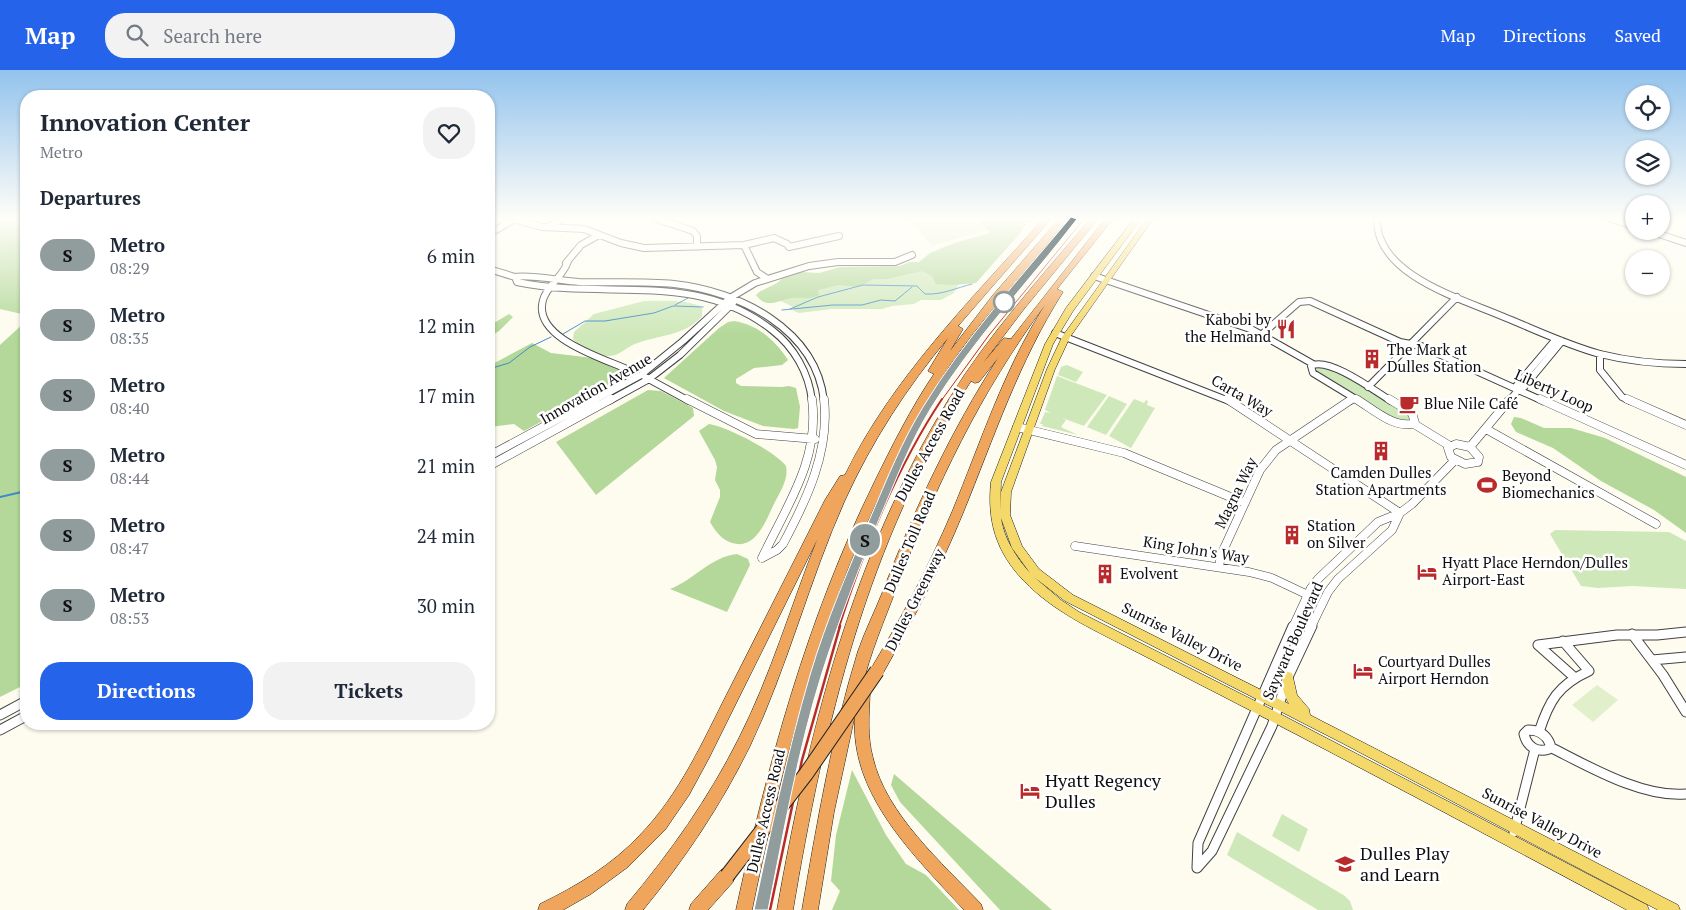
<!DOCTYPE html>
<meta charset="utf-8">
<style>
:root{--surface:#fff;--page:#f2f2f3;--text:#1f2937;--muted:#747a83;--accent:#2563eb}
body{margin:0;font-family:"PT Serif",serif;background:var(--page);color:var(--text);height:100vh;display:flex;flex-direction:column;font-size:19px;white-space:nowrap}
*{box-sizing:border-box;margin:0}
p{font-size:16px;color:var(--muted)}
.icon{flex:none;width:28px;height:28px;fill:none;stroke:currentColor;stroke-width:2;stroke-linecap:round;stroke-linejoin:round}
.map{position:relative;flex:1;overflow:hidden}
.sheet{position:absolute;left:20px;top:20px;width:475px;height:640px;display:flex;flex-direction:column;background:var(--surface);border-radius:20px;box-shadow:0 1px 4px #0004}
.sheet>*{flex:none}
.badge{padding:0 10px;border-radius:16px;font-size:18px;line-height:32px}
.tools{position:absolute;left:1625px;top:15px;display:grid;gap:10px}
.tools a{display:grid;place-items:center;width:45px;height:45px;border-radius:50%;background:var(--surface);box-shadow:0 1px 4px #0004;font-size:25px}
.map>.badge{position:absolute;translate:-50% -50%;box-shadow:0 0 0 2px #fff}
h2{padding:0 20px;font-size:19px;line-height:45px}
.round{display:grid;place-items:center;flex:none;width:52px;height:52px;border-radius:20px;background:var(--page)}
.head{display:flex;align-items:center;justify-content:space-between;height:85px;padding:0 20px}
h1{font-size:24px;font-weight:700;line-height:38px}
.cta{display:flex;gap:10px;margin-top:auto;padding:10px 20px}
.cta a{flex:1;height:58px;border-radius:20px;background:var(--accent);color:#fff;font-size:20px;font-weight:700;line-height:58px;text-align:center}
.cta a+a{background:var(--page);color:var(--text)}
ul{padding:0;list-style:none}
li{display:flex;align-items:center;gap:15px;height:70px;padding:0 20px}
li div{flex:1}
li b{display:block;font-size:19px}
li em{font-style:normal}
li .badge{min-width:55px;font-weight:700;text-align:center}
header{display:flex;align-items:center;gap:30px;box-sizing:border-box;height:70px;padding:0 25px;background:var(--accent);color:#fff}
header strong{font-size:24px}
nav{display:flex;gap:28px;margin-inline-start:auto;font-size:18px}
.search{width:350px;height:45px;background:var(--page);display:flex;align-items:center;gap:12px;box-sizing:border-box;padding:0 18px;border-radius:20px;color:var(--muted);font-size:19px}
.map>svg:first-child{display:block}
</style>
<header>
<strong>Map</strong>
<div class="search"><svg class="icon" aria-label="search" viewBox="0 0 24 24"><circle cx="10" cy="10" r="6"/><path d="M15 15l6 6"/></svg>Search here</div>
<nav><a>Map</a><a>Directions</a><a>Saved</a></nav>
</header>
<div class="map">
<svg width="1686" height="840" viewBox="0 0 1686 840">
<rect width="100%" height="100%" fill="#fefcef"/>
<path fill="#cfe8ba" d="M926,199L961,210L954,223L941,230H921L914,234L892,236L882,239H832L799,243L794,241L793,237L777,229L775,222Z
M644,231C659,231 691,229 702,238V246C686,266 657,265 635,274C627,277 620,285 611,286C600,287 580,277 573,269L574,262L594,244Z
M1067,295L1083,302L1076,312L1058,305L1061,297Z
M1328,296L1409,344L1411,351L1398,352L1316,301L1317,297Z
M1057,306L1107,325L1084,356L1062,348L1066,350L1061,357L1078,365L1042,356L1043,354H1040L1045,342L1051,343L1045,340Z
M1109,326L1127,334L1106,365L1087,357Z
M1134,329L1144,333L1146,330L1148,331L1147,335L1155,338L1131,378L1109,366Z
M1555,460L1669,462L1686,471V519L1633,516L1598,518L1581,516L1550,464Z
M1282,744L1308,759L1299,782L1272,766Z
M1237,762L1345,826L1350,831L1353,840H1318L1227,785Z"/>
<path fill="#b3d899" d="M0,149H26V245L0,239Z
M976,149H1029L1021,162L976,213L953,215L936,214L932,206L922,201L887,209H874L858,217L838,215L818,220L819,225C809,230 802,227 792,228C778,230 767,240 756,225L759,222L777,213L783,208L802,202L819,203L840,197L900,196L910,192H919L930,183L957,172L990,163Z
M509,244L513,247L499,261L489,267V256Z
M26,251V614L0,627V275Z
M734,251C757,254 776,271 788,290L782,295L754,298L736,309V313L741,316L782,317L789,316L796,318L800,337L798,358L794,359L763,356L724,341L664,308L719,258L728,252Z
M532,273L551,283L593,288L630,304L524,361L514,354L489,357V296Z
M648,320L661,321L693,338L694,346L596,425L556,372Z
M1514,347L1521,348L1544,358H1571L1605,368L1686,407V463L1654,440L1601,411L1553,378L1516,362L1511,354Z
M709,354C728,357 774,381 786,396C789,410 779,423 773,436C765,453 755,480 732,473C722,470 715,461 710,452L720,427V420L715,410L717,397L715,390L699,361Z
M737,484L748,489L750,495L727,542L670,519C694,510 710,487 737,484Z
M852,700L886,765L906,794L926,805L959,840H832L840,821L831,811L836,765Z
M894,704L1052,840H1000L900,732L891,715Z"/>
<path fill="#e1efcb" d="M907,149H975L987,161L932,175Z
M1597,615L1618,630L1593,652L1572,635Z"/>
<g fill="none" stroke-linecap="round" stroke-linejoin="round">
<path stroke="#3f8bc9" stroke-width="1" d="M1028,149L1032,152
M675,235L688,228
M790,239L818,227L863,215L917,216L925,224C942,225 956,218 972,214
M782,240L833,235H862L881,230L895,231L912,217
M563,264L585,251H605L654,243L673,236L703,237
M489,299L509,293L530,277L551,267"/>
<path stroke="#3f8bc9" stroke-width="2" d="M0,427L26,421"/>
<defs>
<path id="minor-far2" d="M513,149L542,157L584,159L621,173L644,178L744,175L774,168L787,174L789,177L839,166
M657,149L693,161L697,166V177
M1377,149C1376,206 1463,229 1504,247C1536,260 1567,275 1600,284C1628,291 1657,294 1686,294
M1611,149L1634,156
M551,156L562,149
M489,158L496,160L514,149
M1650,161L1686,173
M744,175L757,202L766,208
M568,191C564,206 547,215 543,230C532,268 603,288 629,300
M566,193L581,175L599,165
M489,199L515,207L517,212C606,231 694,199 772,260C794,277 809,303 812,331
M1094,206L1253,260L1313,294
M515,207C527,204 563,211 579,212C610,213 642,211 674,214C739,221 816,259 824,331
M1055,263L1229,331
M1261,265L1299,232L1310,231L1400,272L1421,276L1543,331
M1600,284V300L1622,327L1630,331
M645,307L689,331
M1368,317L1457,227
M1520,318L1517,315L1556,269
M593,331L641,305L683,271L730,228L755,213L809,196L838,192H895L912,185
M609,331L649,309L680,285L733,233
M1350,331L1354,328
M1359,331L1313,303L1311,296C1328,286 1375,321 1391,331
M1509,331L1520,318L1524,317L1562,271"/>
<path id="minor-far1" d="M687,329L756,364L815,369
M1227,329L1400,443
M1356,329C1373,339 1395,360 1415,353L1412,343L1389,329
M1540,329L1686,395
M1627,329L1686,355
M1414,354L1450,376
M1017,357L1124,383L1245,433
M1486,359L1656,454
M1456,374L1470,377L1479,387L1478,392L1465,394L1451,387L1448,378Z
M1470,377L1510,329
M489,386L595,329
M489,396L611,329
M1075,476L1249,502L1272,508L1308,525
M762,488C787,435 820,390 812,329
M762,488L777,480L783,474C807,429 830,381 824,329
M1219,497L1221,485L1260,400L1276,380L1352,329
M1293,557L1311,518L1318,509L1378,452L1400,443L1412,434L1455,390
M1311,557L1328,522L1338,509L1392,460L1400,443"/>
<path id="minor" d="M1632,564L1663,605L1686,642
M1538,575L1617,565H1657L1686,562
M1538,575L1574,607
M1652,590L1686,587
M0,645L26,631
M0,660L26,646
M1528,660C1539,660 1546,664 1550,674L1549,679C1537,683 1527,677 1524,664Z
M1539,662C1549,631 1558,615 1589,601L1563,571
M1550,677C1588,696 1642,728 1686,724
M1514,762L1535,679
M1197,798L1198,773L1293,556
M1197,798L1212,781L1272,656L1288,607L1312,556"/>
<path id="major" d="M1134,149H1141L1073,241L1053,274L1001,412L1000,441L1001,422L1047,299L1062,267L1147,149H1153L1070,267L1055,299L1011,422L1010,445L1022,476L1039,499L1073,525L1289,634C1284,625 1280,613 1284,603L1288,602L1292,603L1297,625L1309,639L1310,645L1678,835L1680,840H1658L1344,674L1065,531L1034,507L1061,530L1079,542L1261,634L1647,835L1649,840H1627C1498,771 1368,701 1238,634C1201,615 1164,596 1127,577C1090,558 1053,541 1024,511C996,482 987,451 991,412L1045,274L1066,238ZM1001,448L1012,478L1030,503C1016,487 1004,469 1001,448Z"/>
<path id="highway" d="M1043,149H1051L958,256L963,259L950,281L993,225L1059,149H1067C1025,204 978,251 940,310C918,344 901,380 884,416C819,551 782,694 752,840H736C768,693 807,549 874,413C892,376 911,338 934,304L928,301L948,268C907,317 872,371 845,430C809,510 788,596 750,676C721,735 685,789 643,840H625L627,834C670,783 709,728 739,668C771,605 791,536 817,470L709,688L689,725L665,760L628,797L591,824L563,840H538L540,834C577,816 612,795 640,765C680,724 703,671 729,620C761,557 793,493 825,430L840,406L845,405C892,308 972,229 1043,149Z
M1090,149H1098L1024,239L983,293L1004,268L1011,269L1105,149H1113L1057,219L1063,222C1019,291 994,367 963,443C940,499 912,552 882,605L877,607L872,605L870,601L872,597C902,547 929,496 952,442C981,372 1004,299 1045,235C981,321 935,417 897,517C884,551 870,583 862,618L868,619L870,623C869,645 867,666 873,688C886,744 942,793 981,834L983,840H964C915,786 849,725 855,645L834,742L818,840H802C817,753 832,665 858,581C865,561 875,541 883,521C914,440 951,361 998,288L979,312L975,313L971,311C867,471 824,655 793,840H777C809,660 852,487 949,329C989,264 1041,207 1090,149Z
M727,798L733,800L735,806L733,812L708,840H689L691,834L721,800Z"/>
</defs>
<use href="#minor-far2" stroke="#414141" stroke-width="8"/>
<use href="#minor-far1" stroke="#414141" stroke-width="9"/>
<use href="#minor" stroke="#414141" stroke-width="11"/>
<use href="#major" stroke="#1f1f1f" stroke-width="1"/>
<use href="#highway" stroke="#1f1f1f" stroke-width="1"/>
<use href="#minor-far2" stroke="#fff" stroke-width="6"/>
<use href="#minor-far1" stroke="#fff" stroke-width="8"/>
<use href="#minor" stroke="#fff" stroke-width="9"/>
<use href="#major" fill="#f4d86a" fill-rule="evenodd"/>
<use href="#highway" fill="#efa65c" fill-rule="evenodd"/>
<path stroke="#b92a2a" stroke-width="1" d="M932,331L983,257L1074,149
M941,331L989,265L1084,149"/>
<path stroke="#b92a2a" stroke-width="2" d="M906,376L933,329
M839,557C864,479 896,398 942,329"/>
<path stroke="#b92a2a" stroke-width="2.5" d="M761,840L796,677L826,573
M770,840L802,690L840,556"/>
<defs>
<path id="highway-bridge" d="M727,806L806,704L877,601"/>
</defs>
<use href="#highway-bridge" stroke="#1f1f1f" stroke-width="16" stroke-linecap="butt"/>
<use href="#highway-bridge" stroke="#efa65c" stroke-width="14"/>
</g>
<linearGradient id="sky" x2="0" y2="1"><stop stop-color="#93c3ed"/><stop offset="0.56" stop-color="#fffef8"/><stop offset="1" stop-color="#fffef8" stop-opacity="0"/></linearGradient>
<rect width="1686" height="266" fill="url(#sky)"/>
<path fill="#919d9d" stroke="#fff" d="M1071,147L1077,149C1029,212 973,269 931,338C910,372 896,410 880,447C859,498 839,550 822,603C798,679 784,761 768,840H754C771,761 787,683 810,605C826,551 849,498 871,446C887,409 902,371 923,337C965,268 1019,209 1071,147Z"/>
<defs>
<symbol id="restaurant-bare" viewBox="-9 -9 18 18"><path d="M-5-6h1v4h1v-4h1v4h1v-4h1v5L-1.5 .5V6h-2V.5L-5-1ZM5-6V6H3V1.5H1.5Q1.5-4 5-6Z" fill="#b92a2a" stroke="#fff" stroke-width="2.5" paint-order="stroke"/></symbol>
<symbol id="building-bare" viewBox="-9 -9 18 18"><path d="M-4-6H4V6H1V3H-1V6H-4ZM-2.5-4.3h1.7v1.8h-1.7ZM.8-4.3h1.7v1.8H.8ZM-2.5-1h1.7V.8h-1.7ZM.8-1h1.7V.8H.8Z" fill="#b92a2a" stroke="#fff" stroke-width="2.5" paint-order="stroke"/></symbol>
<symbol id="cafe-bare" viewBox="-9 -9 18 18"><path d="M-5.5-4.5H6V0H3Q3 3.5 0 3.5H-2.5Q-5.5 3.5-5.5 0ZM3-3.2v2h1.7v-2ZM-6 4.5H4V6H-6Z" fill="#b92a2a" stroke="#fff" stroke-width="2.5" paint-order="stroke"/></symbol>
<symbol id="stadium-bare" viewBox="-9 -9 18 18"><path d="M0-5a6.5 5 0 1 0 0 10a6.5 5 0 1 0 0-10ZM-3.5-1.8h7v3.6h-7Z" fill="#b92a2a" stroke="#fff" stroke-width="2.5" paint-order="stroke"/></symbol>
<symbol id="hotel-bare" viewBox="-9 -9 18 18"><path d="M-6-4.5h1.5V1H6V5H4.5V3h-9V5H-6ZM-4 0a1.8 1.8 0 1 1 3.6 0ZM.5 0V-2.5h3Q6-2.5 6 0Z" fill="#b92a2a" stroke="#fff" stroke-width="2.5" paint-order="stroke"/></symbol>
<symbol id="school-bare" viewBox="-9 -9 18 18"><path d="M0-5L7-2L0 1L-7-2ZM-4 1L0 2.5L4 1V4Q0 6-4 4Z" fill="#b92a2a" stroke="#fff" stroke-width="2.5" paint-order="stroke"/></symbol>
</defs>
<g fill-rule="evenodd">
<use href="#restaurant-bare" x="1272" y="245" width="28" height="28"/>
<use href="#building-bare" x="1358" y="275" width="28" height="28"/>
<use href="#cafe-bare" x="1395" y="320" width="28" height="28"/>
<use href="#building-bare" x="1367" y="367" width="28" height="28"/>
<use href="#stadium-bare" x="1473" y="401" width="28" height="28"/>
<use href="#building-bare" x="1278" y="451" width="28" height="28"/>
<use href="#hotel-bare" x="1413" y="488" width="28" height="28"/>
<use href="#building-bare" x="1091" y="490" width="28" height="28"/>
<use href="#hotel-bare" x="1349" y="587" width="28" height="28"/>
<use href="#hotel-bare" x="1016" y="707" width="28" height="28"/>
<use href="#school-bare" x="1331" y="780" width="28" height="28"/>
</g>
<circle fill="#fff" stroke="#919d9d" stroke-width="2.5" cx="1004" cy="232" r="10"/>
<g text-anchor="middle" stroke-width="5" stroke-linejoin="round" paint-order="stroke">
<g font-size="15" fill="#0e0e0e" stroke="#fff" text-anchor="start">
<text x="1271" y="255" text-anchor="end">Kabobi by<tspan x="1271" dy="17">the Helmand</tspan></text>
<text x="1387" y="285">The Mark at<tspan x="1387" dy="17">Dulles Station</tspan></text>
<text x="1424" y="339">Blue Nile Café</text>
<text x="1381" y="408" text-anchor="middle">Camden Dulles<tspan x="1381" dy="17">Station Apartments</tspan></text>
<text x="1502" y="411">Beyond<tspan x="1502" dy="17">Biomechanics</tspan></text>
<text x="1307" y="461">Station<tspan x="1307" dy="17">on Silver</tspan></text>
<text x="1442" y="498">Hyatt Place Herndon/Dulles<tspan x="1442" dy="17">Airport-East</tspan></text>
<text x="1120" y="509">Evolvent</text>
<text x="1378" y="597">Courtyard Dulles<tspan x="1378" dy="17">Airport Herndon</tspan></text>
</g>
<g font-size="15" fill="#0e0e0e" stroke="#fff">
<text transform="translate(596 319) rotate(-30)" y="5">Innovation Avenue</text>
<text transform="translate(1554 321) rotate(24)" y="5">Liberty Loop</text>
<text transform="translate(1242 326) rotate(30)" y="5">Carta Way</text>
<text transform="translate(930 375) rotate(-61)" y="5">Dulles Access Road</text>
<text transform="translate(1236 423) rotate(-64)" y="5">Magna Way</text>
<text transform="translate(910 472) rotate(-67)" y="5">Dulles Toll Road</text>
<text transform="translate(1196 480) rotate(9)" y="5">King John's Way</text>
<text transform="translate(915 530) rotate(-63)" y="5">Dulles Greenway</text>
<text transform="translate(1182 567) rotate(27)" y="5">Sunrise Valley Drive</text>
<text transform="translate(1293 571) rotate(-66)" y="5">Sayward Boulevard</text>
<text transform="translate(766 741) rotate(-77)" y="5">Dulles Access Road</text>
<text transform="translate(1542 753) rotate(28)" y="5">Sunrise Valley Drive</text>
</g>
<g font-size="18" fill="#0e0e0e" stroke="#fff" text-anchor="start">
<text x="1045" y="717">Hyatt Regency<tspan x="1045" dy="21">Dulles</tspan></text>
<text x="1360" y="790">Dulles Play<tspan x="1360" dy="21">and Learn</tspan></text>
</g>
</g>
</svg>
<div class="tools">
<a><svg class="icon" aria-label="locate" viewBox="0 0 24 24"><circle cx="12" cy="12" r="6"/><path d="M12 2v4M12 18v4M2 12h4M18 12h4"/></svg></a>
<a><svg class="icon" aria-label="layers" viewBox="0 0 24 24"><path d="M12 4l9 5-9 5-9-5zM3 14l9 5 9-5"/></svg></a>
<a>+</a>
<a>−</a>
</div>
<b class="badge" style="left:865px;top:470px;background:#919d9d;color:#111">S</b>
<section class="sheet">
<div class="head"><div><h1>Innovation Center</h1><p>Metro</p></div><a class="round"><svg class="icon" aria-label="heart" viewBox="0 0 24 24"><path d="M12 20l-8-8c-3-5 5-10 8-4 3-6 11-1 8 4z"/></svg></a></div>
<h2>Departures</h2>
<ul>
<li><span class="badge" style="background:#919d9d;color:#111">S</span><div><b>Metro</b><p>08:29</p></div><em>6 min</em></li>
<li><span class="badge" style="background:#919d9d;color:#111">S</span><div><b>Metro</b><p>08:35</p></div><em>12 min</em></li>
<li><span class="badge" style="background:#919d9d;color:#111">S</span><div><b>Metro</b><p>08:40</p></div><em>17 min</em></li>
<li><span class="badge" style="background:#919d9d;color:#111">S</span><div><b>Metro</b><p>08:44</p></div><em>21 min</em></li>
<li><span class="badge" style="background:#919d9d;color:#111">S</span><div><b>Metro</b><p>08:47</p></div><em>24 min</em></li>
<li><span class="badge" style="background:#919d9d;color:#111">S</span><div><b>Metro</b><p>08:53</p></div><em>30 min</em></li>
</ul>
<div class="cta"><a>Directions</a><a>Tickets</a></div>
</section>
</div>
